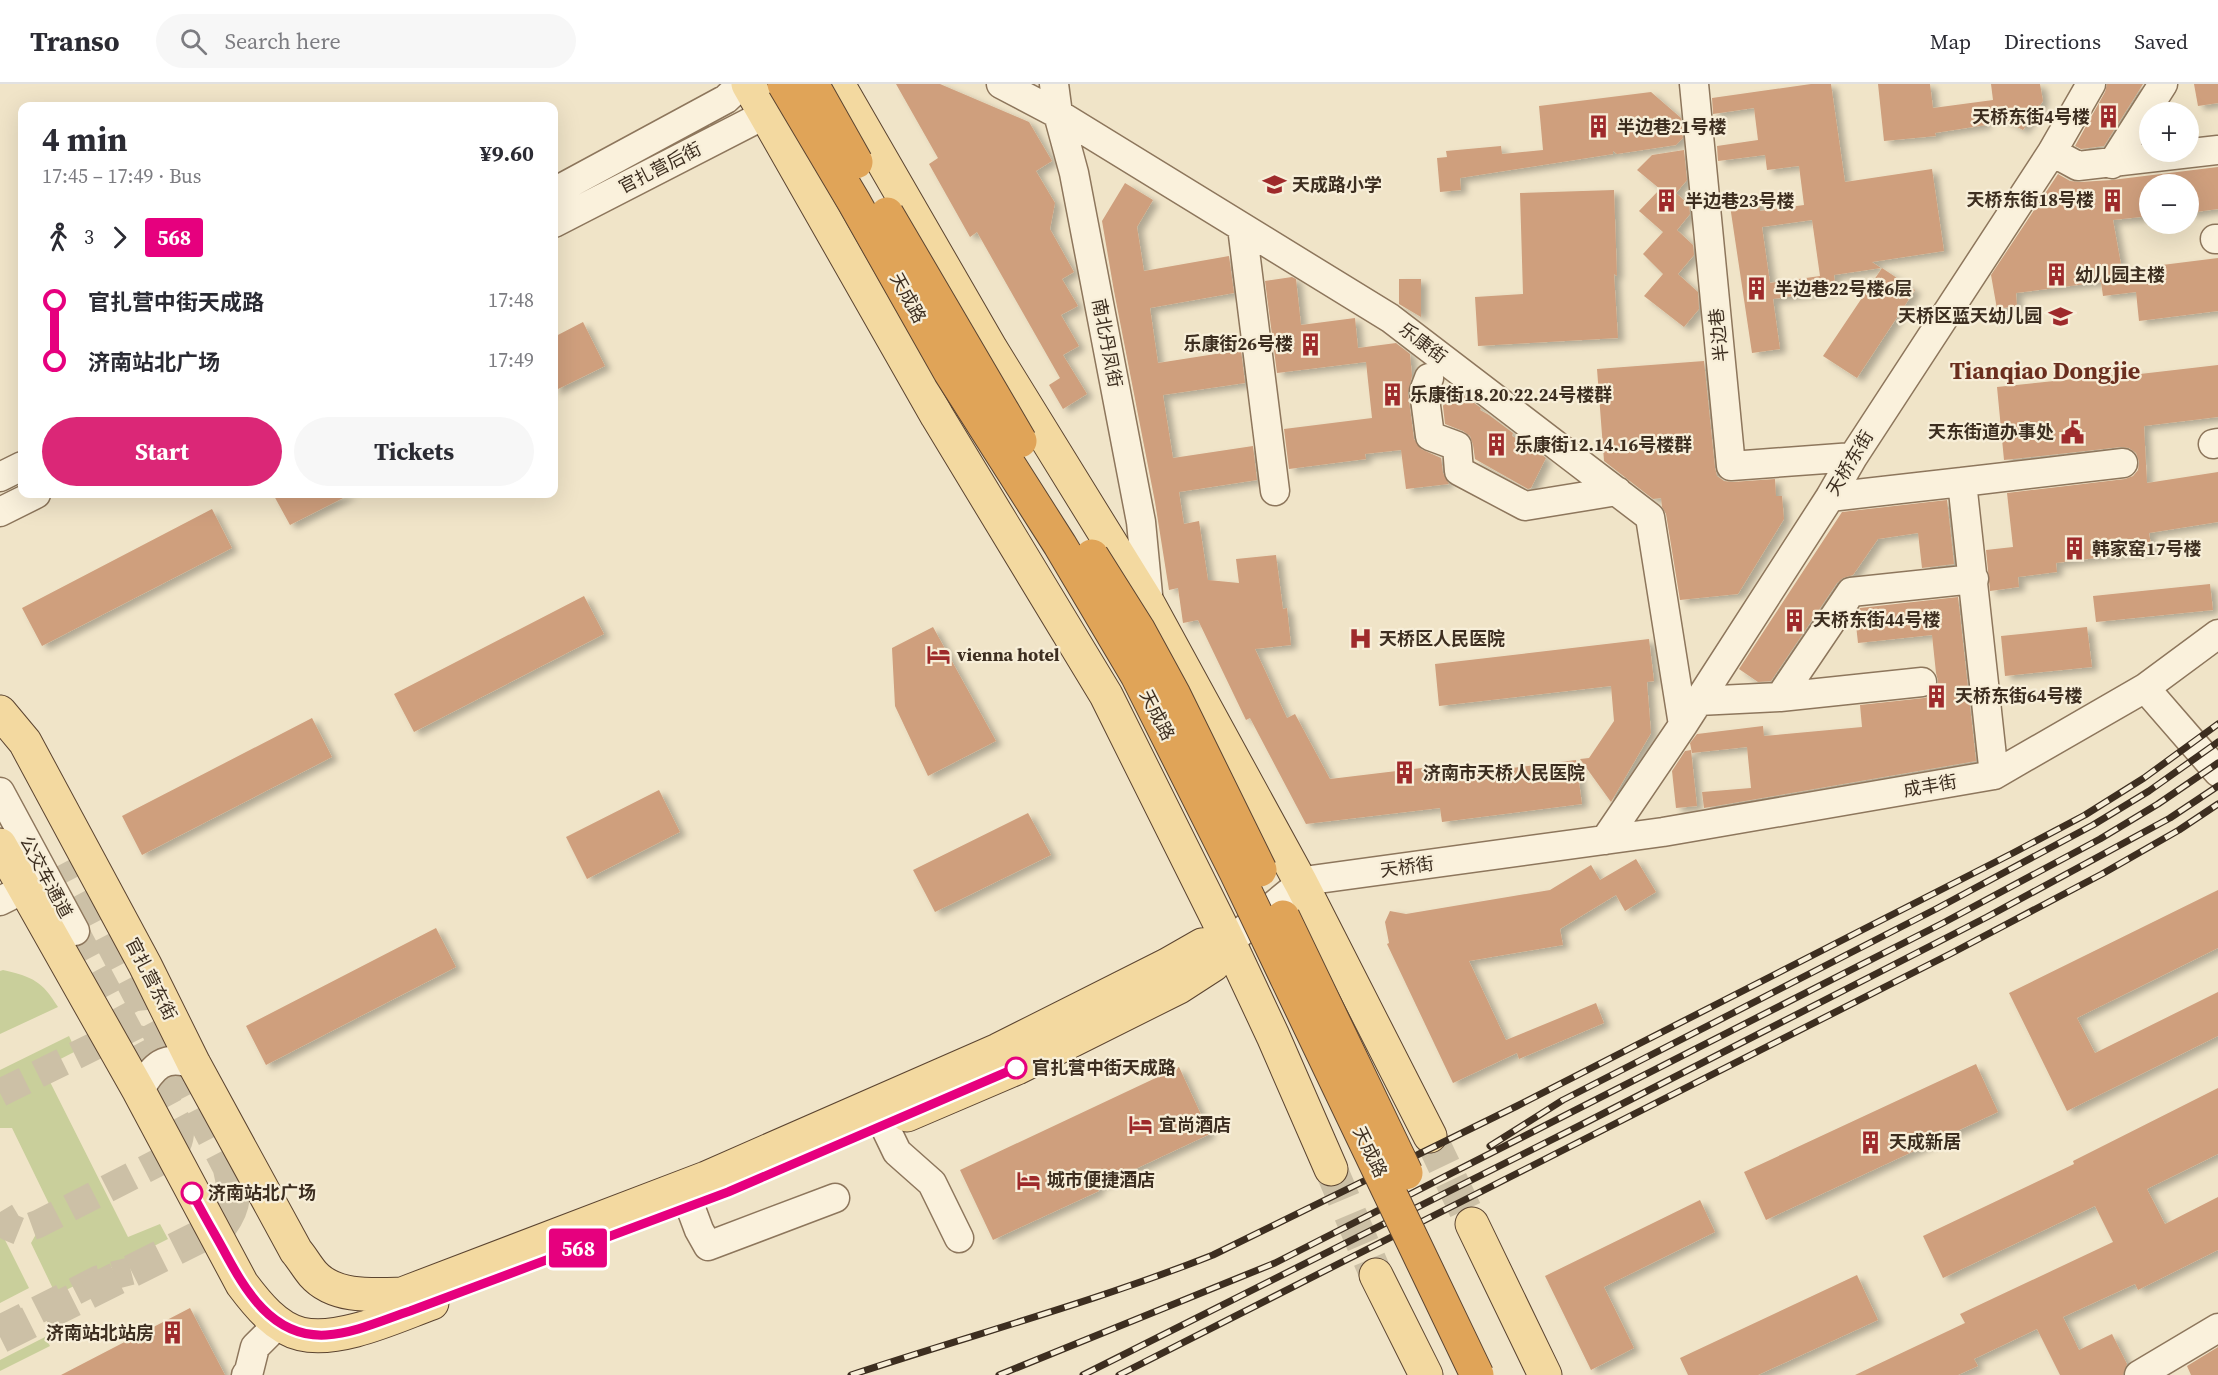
<!DOCTYPE html>
<meta charset="utf-8">
<style>
:root{--surface:#fff;--page:#f7f7f7;--text:#2b2b33;--muted:#7c7c81;--line:#e1e1e2;--accent:#db2777}
body{margin:0;font-family:"Source Serif 4","Noto Sans SC",serif;background:var(--page);color:var(--text);height:100vh;display:flex;flex-direction:column;font-size:22px;white-space:nowrap}
*{box-sizing:border-box;margin:0}
p{font-size:20px;color:var(--muted)}
.icon{flex:none;width:33px;height:33px;fill:none;stroke:currentColor;stroke-width:2;stroke-linecap:round;stroke-linejoin:round}
.map{position:relative;flex:1;overflow:hidden}
.panel{position:absolute;left:18px;top:18px;width:540px;height:396px;display:flex;flex-direction:column;background:var(--surface);border-radius:12px;box-shadow:0 6px 24px #0002}
.panel>*{flex:none}
.badge{padding:0 12px;border-radius:4px;font-size:21px;line-height:39px}
.buttons{position:absolute;left:2139px;top:18px;display:grid;gap:12px}
.buttons a{display:grid;place-items:center;width:60px;height:60px;border-radius:50%;background:var(--surface);box-shadow:0 6px 24px #0002;font-size:30px}
.map>.badge{position:absolute;translate:-50% -50%;box-shadow:0 0 0 3px #fff}
.legs{display:flex;align-items:center;gap:9px;height:66px;padding:0 24px;font-size:20px}
.legs p{margin-inline-start:auto}
.head{display:flex;align-items:center;justify-content:space-between;height:102px;padding:0 24px}
h1{font-size:33px;font-weight:700;line-height:45px}
.action{display:flex;gap:12px;margin-top:auto;padding:12px 24px}
.action a{flex:1;height:69px;border-radius:36px;background:var(--accent);color:#fff;font-size:24px;font-weight:700;line-height:69px;text-align:center}
.action a+a{background:var(--page);color:var(--text)}
ul{padding:0 24px;list-style:none}
li{display:flex;align-items:center;gap:21px;height:60px;font-size:22px}
li i{display:grid;place-items:center;width:9px;height:100%;margin:0 8px;background:currentColor}
li i::after{content:'';width:15px;height:15px;margin:-8px;border:4px solid;border-radius:50%;background:var(--surface)}
li p{margin-inline-start:auto}
li:first-child i{background:linear-gradient(#0000 50%,currentColor 0)}
li:last-child i{background:linear-gradient(currentColor 50%,#0000 0)}
header{display:flex;align-items:center;gap:36px;box-sizing:border-box;height:84px;padding:0 30px;background:var(--surface);border-bottom:2px solid var(--line)}
header strong{font-size:28px}
nav{display:flex;gap:33px;margin-inline-start:auto;font-size:21px}
.search{width:420px;height:54px;background:var(--page);display:flex;align-items:center;gap:15px;box-sizing:border-box;padding:0 21px;border-radius:33px;color:var(--muted);font-size:22px}
.map>svg:first-child{display:block}
</style>
<header>
<strong>Transo</strong>
<div class="search"><svg class="icon" aria-label="search" viewBox="0 0 24 24"><circle cx="10" cy="10" r="6"/><path d="M15 15l6 6"/></svg>Search here</div>
<nav><a>Map</a><a>Directions</a><a>Saved</a></nav>
</header>
<div class="map">
<svg width="2218" height="1291" viewBox="0 0 2218 1291">
<defs>
<filter id="shadow"><feDropShadow dx="6" dy="4" stdDeviation="3" flood-color="#0004"/></filter>
</defs>
<rect width="100%" height="100%" fill="#f0e4c8"/>
<path fill="#c9cf9b" d="M3,886C33,893 42,897 58,923L0,950V887Z
M69,952L76,967L43,984L128,1153L160,1140L168,1155L56,1211L31,1159L51,1124L12,1044H0V986Z
M0,1146L29,1204L0,1219Z
M45,1253L50,1262L0,1287V1276Z"/>
<path fill="#cf9f7d" fill-rule="evenodd" filter="url(#shadow)" d="M896,0H940L1029,38L1052,77L1036,87L1055,119L1050,145L1074,188L1062,195L1078,222L1061,231L1079,262L1063,271L1087,310L1063,325L1049,301L1060,294L977,148L970,153L929,80L938,74Z
M1811,0H1831L1845,98L1932,85L1944,167L1872,178L1881,184L1834,191L1836,206L1773,215L1780,265L1752,269L1729,115L1758,111L1760,127L1804,121L1799,82L1767,86L1765,71L1718,77L1717,62L1758,56L1754,24L1713,30L1712,14ZM1812,136L1820,192L1770,199L1762,143Z
M1878,0H1930L1933,24L1993,16L1991,0H2040L2043,17L2023,46L1983,25L1986,41L1935,49L1936,52L1884,57Z
M2107,0H2143L2104,62L2081,65L2075,62L2105,8Z
M2194,0H2218V19L2198,22Z
M1651,8L1681,34L1683,54L1676,61L1617,70L1613,67V70L1460,94L1461,106L1440,108L1437,74L1447,73L1446,67L1501,62L1502,70L1543,66L1539,22Z
M1684,66L1687,96L1676,109L1689,121L1690,130L1677,146L1693,161L1694,171L1678,190L1698,208L1699,225L1684,243L1644,212L1663,190L1643,170L1663,148L1639,127L1660,105L1637,86L1652,71Z
M2218,83V125L2188,129V100H2150V132L2113,136L2122,186L2218,174V227L2139,237L2136,208L2103,212L2101,198L2016,209L2017,222L1997,225L1991,191L2058,90L2070,97L2080,98L2112,96Z
M1125,99L1153,116L1137,143L1144,187L1229,172L1234,209L1150,224L1158,279L1241,266L1245,299L1163,311L1173,374L1253,362L1257,396L1179,408L1184,440L1199,437L1208,496L1239,499L1236,475L1276,471L1283,525L1287,524L1291,561L1255,565L1287,634L1295,630L1330,695L1430,683L1431,694L1576,676L1582,720L1442,738L1440,724L1306,740L1250,634L1246,636L1198,536L1183,539L1178,504L1169,506L1155,418L1114,207L1102,137Z
M1614,106L1617,192L1614,190L1618,254L1478,262L1475,213L1523,210L1520,109Z
M1882,184L1915,206L1857,294L1823,272Z
M1292,193L1296,195L1301,241L1355,234L1358,264L1396,259L1410,270L1412,292L1408,309L1414,355L1421,365L1441,374L1443,389L1449,400L1406,405L1401,366L1365,370L1366,375L1289,385L1284,345L1372,334L1366,278L1277,289L1265,197Z
M1399,195H1421V233L1399,220Z
M583,238L605,282L554,307V253Z
M1704,277L1715,384L1717,392L1724,397L1732,398L1775,395L1776,412H1782L1784,435L1738,510L1680,516L1666,430L1662,423L1661,414L1653,415L1604,377L1597,285Z
M2218,281V333L2144,342L2147,399L2218,388V438L2149,449L2152,467L2056,479L2057,488L2018,493L2019,503L1990,507L1986,466L2013,463L2007,409L2125,395L2133,392L2138,386L2139,378L2136,369L2129,364L2121,363L2004,376L1997,303L2140,288V290Z
M1452,303L1481,324L1480,326L1489,331L1513,349L1512,352L1527,360L1546,374L1531,404L1528,405L1475,375L1473,361L1470,352L1463,347L1445,340L1443,322Z
M273,410H351L290,441Z
M1947,416L1954,480L1922,484L1918,449L1878,455L1853,491L1843,494L1837,499L1771,597L1758,598L1739,585L1842,428Z
M212,425L232,464L42,562L22,524Z
M2210,500L2213,526L2096,538L2093,512Z
M584,512L604,550L414,648L394,610Z
M1958,513L1976,677L1704,724L1702,708L1751,704L1747,663L1692,669L1690,659L1697,650L1763,642L1764,652L1862,643L1860,621L1924,614L1931,612L1937,608L1938,597L1936,589L1932,551L1858,559L1855,532L1860,524Z
M933,543L996,657L928,692L895,622L892,564Z
M2087,543L2092,583L2005,592L2001,552Z
M1649,555L1654,597L1647,598L1651,649L1611,718L1580,675L1589,674L1614,637L1611,602L1439,622L1435,580Z
M312,634L332,673L142,771L122,732Z
M1691,666L1697,722L1676,724L1672,687L1685,667Z
M659,706L680,748L587,795L566,753Z
M1028,729L1051,771L935,828L913,786Z
M1636,775L1656,808L1625,827L1616,811L1560,845L1563,861L1469,877L1506,956L1596,919L1604,939L1519,975L1517,969L1453,999L1387,860L1389,859L1385,838L1390,827L1406,830L1550,806L1591,781L1600,796Z
M2218,806V864L2077,934L2095,969L2218,908V952L2067,1027L2009,909Z
M436,844L456,883L266,981L246,942Z
M1976,980L1998,1028L1766,1136L1744,1088Z
M1179,983L1210,1050L1097,1103L1099,1107L993,1156L960,1086Z
M2218,1004V1070L2147,1105L2165,1140L2218,1113V1166L2138,1206L2135,1200L2063,1233L2079,1266L2112,1250L2127,1280L2123,1291H2060L2037,1245L1974,1275L1978,1282L1958,1291H1855L1965,1239L1960,1230L2113,1158L2095,1122L1943,1194L1923,1152L2074,1080L2073,1077Z
M1700,1116L1715,1148L1604,1203L1634,1264L1591,1286L1545,1192Z
M1857,1191L1878,1236L1758,1291H1688L1680,1274Z
M190,1224L225,1291H61Z
M2218,1263V1291H2191L2187,1282Z"/>
<g fill="none" stroke-linecap="round" stroke-linejoin="round">
<path stroke="#ccc0a6" stroke-width="28" stroke-dasharray="28 14" stroke-linecap="butt" d="M0,1009L137,941L141,929L139,910
M0,1128L9,1143L19,1147L38,1140L169,1073C177,1063 181,1056 180,1043L75,847
M0,1245L99,1195L131,1187"/>
<path stroke="#ccc0a6" stroke-width="33" stroke-dasharray="33 16" stroke-linecap="butt" d="M1430,1052L1472,1140
M1331,1085L1376,1191
M0,1253L221,1142C237,1120 235,1109 229,1083L69,776"/>
<defs>
<path id="minor" d="M1001,0L1058,30L1390,234L1650,433L1683,641
M1054,0L1058,30L1074,89L1141,438L1149,521
M1694,0L1731,382L1853,373
M2052,68L2078,82L2218,66
M2112,80L2163,0
M554,108L726,15L742,0
M554,139L766,30
M1242,143L1275,407
M2215,155H2218
M1429,294L1424,307L1430,352L1457,362L1459,387L1525,422L1617,407
M2213,360L2218,359
M0,393L22,382
M1962,398L2123,379
M1830,413L1962,398L1994,691
M0,428L36,410
M2145,604L2218,688
M1780,613L1922,598
M1698,617L1780,613L1851,508L1974,495
M0,708L75,847
M1605,756L1683,641L1830,413L1853,373L2052,68L2091,0
M0,817L24,805
M1229,858L1301,799L1311,796L1663,748L1994,691L2145,604L2218,550
M139,1007C153,982 164,970 194,980
M884,1041L897,1068L932,1099L959,1154
M690,1122L699,1146L708,1162L835,1114
M246,1291L249,1287L255,1263L279,1239
M2139,1291L2218,1244"/>
<path id="major" d="M748,0L937,332L1106,611L1229,858L1273,952L1331,1085
M838,0L991,265L1149,521L1301,799L1430,1052
M0,628L25,658L145,881L194,980L296,1167C302,1174 307,1183 313,1190C334,1214 373,1211 402,1210L706,1094L998,966L1167,881L1202,861L1229,858
M0,761L139,1007L242,1200C257,1220 276,1244 301,1250C340,1259 396,1232 432,1219
M907,1031L1017,984L1179,903L1213,881L1229,858
M1472,1140L1545,1291
M1376,1191L1426,1291"/>
</defs>
<use href="#minor" stroke="#8d765c" stroke-width="31"/>
<use href="#major" stroke="#5b4430" stroke-width="35"/>
<use href="#minor" stroke="#faf1dc" stroke-width="28"/>
<use href="#major" stroke="#f3d9a0" stroke-width="33"/>
<defs>
<path id="rail" d="M1490,1062L1563,1016L1936,825L2093,741L2149,707L2218,658
M851,1291C971,1251 1094,1218 1213,1171L1517,1022L2013,769L2085,731L2144,694L2218,640
M999,1291L1275,1179L1943,839L2100,755L2158,720L2218,679
M1083,1291L1577,1043L1987,833L2170,734L2218,702
M1119,1291L1952,869L2102,790L2179,746L2218,720"/>
</defs>
<use href="#rail" stroke="#3d2e20" stroke-width="7"/>
<use href="#rail" stroke="#f7eed8" stroke-width="4.5" stroke-dasharray="14" stroke-linecap="butt"/>
<defs>
<path id="highway-bridge" d="M784,0L854,118L950,288L1060,461L1137,591L1236,788L1477,1291
M812,0L856,78
M887,130L1020,357
M1092,472L1138,545L1174,611L1260,786
M1283,833L1406,1089"/>
</defs>
<use href="#highway-bridge" stroke="#5b4430" stroke-width="35" stroke-linecap="butt"/>
<use href="#highway-bridge" stroke="#e0a458" stroke-width="33"/>
</g>
<g fill="none" stroke-linecap="round" stroke-linejoin="round">
<defs>
<path id="line-1" d="M192,1109C202,1128 213,1147 223,1165C245,1206 272,1254 326,1251C355,1249 383,1236 410,1227L728,1108L1016,984"/>
</defs>
<use href="#line-1" stroke="#fff" stroke-width="14"/>
<use href="#line-1" stroke="#e6007e" stroke-width="9"/>
</g>
<defs>
<symbol id="building-bare" viewBox="-9 -9 18 18"><path d="M-4-6H4V6H1V3H-1V6H-4ZM-2.5-4.3h1.7v1.8h-1.7ZM.8-4.3h1.7v1.8H.8ZM-2.5-1h1.7V.8h-1.7ZM.8-1h1.7V.8H.8Z" fill="#9e2a2b" stroke="#f7eed8" stroke-width="2.5" paint-order="stroke"/></symbol>
<symbol id="school-bare" viewBox="-9 -9 18 18"><path d="M0-5L7-2L0 1L-7-2ZM-4 1L0 2.5L4 1V4Q0 6-4 4Z" fill="#9e2a2b" stroke="#f7eed8" stroke-width="2.5" paint-order="stroke"/></symbol>
<symbol id="civic-bare" viewBox="-9 -9 18 18"><path d="M-.6-6.5H3V-4.5H.6V-3L4-1V1h2V6H-6V1h2V-1L-.6-3ZM-1.2 2.5V6h2.4V2.5Z" fill="#9e2a2b" stroke="#f7eed8" stroke-width="2.5" paint-order="stroke"/></symbol>
<symbol id="hospital-bare" viewBox="-9 -9 18 18"><path d="M-5-5h3v3.5h4V-5h3V5h-3V1.5h-4V5h-3Z" fill="#9e2a2b" stroke="#f7eed8" stroke-width="2.5" paint-order="stroke"/></symbol>
<symbol id="hotel-bare" viewBox="-9 -9 18 18"><path d="M-6-4.5h1.5V1H6V5H4.5V3h-9V5H-6ZM-4 0a1.8 1.8 0 1 1 3.6 0ZM.5 0V-2.5h3Q6-2.5 6 0Z" fill="#9e2a2b" stroke="#f7eed8" stroke-width="2.5" paint-order="stroke"/></symbol>
</defs>
<g fill-rule="evenodd">
<use href="#building-bare" x="2092" y="16" width="33" height="33"/>
<use href="#building-bare" x="1582" y="26" width="33" height="33"/>
<use href="#school-bare" x="1258" y="84" width="33" height="33"/>
<use href="#building-bare" x="2096" y="100" width="33" height="33"/>
<use href="#building-bare" x="1650" y="100" width="33" height="33"/>
<use href="#building-bare" x="2040" y="174" width="33" height="33"/>
<use href="#building-bare" x="1740" y="188" width="33" height="33"/>
<use href="#school-bare" x="2044" y="216" width="33" height="33"/>
<use href="#building-bare" x="1294" y="244" width="33" height="33"/>
<use href="#building-bare" x="1376" y="294" width="33" height="33"/>
<use href="#civic-bare" x="2056" y="332" width="33" height="33"/>
<use href="#building-bare" x="1480" y="344" width="33" height="33"/>
<use href="#building-bare" x="2058" y="448" width="33" height="33"/>
<use href="#building-bare" x="1778" y="520" width="33" height="33"/>
<use href="#hospital-bare" x="1344" y="538" width="33" height="33"/>
<use href="#hotel-bare" x="922" y="554" width="33" height="33"/>
<use href="#building-bare" x="1920" y="596" width="33" height="33"/>
<use href="#building-bare" x="1388" y="672" width="33" height="33"/>
<use href="#hotel-bare" x="1124" y="1024" width="33" height="33"/>
<use href="#building-bare" x="1854" y="1042" width="33" height="33"/>
<use href="#hotel-bare" x="1012" y="1080" width="33" height="33"/>
<use href="#building-bare" x="156" y="1232" width="33" height="33"/>
</g>
<g fill="#fff" stroke="#e6007e" stroke-width="3">
<circle cx="1016" cy="984" r="10"/>
<circle cx="192" cy="1109" r="10"/>
</g>
<g text-anchor="middle" stroke-width="4.5" stroke-linejoin="round" paint-order="stroke">
<g font-size="18" font-weight="bold" fill="#3d2e20" stroke="#f7eed8" text-anchor="start">
<text x="2090" y="39" text-anchor="end">天桥东街4号楼</text>
<text x="1617" y="49">半边巷21号楼</text>
<text x="1292" y="107">天成路小学</text>
<text x="2094" y="122" text-anchor="end">天桥东街18号楼</text>
<text x="1685" y="123">半边巷23号楼</text>
<text x="2075" y="197">幼儿园主楼</text>
<text x="1775" y="211">半边巷22号楼6层</text>
<text x="2042" y="238" text-anchor="end">天桥区蓝天幼儿园</text>
<text x="1293" y="266" text-anchor="end">乐康街26号楼</text>
<text x="1410" y="317">乐康街18.20.22.24号楼群</text>
<text x="2054" y="354" text-anchor="end">天东街道办事处</text>
<text x="1515" y="367">乐康街12.14.16号楼群</text>
<text x="2092" y="471">韩家窑17号楼</text>
<text x="1813" y="542">天桥东街44号楼</text>
<text x="1379" y="561">天桥区人民医院</text>
<text x="957" y="577">vienna hotel</text>
<text x="1955" y="618">天桥东街64号楼</text>
<text x="1423" y="695">济南市天桥人民医院</text>
<text x="1159" y="1047">宜尚酒店</text>
<text x="1889" y="1064">天成新居</text>
<text x="1047" y="1102">城市便捷酒店</text>
<text x="154" y="1255" text-anchor="end">济南站北站房</text>
</g>
<g font-size="18" fill="#3d2e20" stroke="#f7eed8">
<text transform="translate(660 84) rotate(-27)" y="6">官扎营后街</text>
<text transform="translate(908 214) rotate(61)" y="6">天成路</text>
<text transform="translate(1719 251) rotate(-96)" y="6">半边巷</text>
<text transform="translate(1107 259) rotate(79)" y="6">南北丹凤街</text>
<text transform="translate(1423 259) rotate(37)" y="6">乐康街</text>
<text transform="translate(1850 379) rotate(-59)" y="6">天桥东街</text>
<text transform="translate(1157 631) rotate(63)" y="6">天成路</text>
<text transform="translate(1930 702) rotate(-10)" y="6">成丰街</text>
<text transform="translate(1407 783) rotate(-8)" y="6">天桥街</text>
<text transform="translate(46 793) rotate(62)" y="6">公交车通道</text>
<text transform="translate(151 895) rotate(63)" y="6">官扎营东街</text>
<text transform="translate(1370 1068) rotate(64)" y="6">天成路</text>
</g>
<g font-size="18" font-weight="bold" fill="#3d2e20" stroke="#f7eed8" text-anchor="start">
<text x="1032" y="990">官扎营中街天成路</text>
<text x="208" y="1115">济南站北广场</text>
</g>
<g font-size="24" font-weight="bold" fill="#6b2e1e" stroke="#f7eed8">
<text x="2045" y="295">Tianqiao Dongjie</text>
</g>
</g>
</svg>
<div class="buttons">
<a>+</a>
<a>−</a>
</div>
<b class="badge" style="left:578px;top:1164px;background:#e6007e;color:#fff">568</b>
<section class="panel">
<div class="head"><div><h1>4 min</h1><p>17:45 – 17:49 · Bus</p></div><b>¥9.60</b></div>
<div class="legs"><svg class="icon" aria-label="walk" viewBox="0 0 24 24"><circle cx="13" cy="4" r="2"/><path d="M13 8l-2 6 4 7M11 14l-3 7M7 12l3-4h3l4 4"/></svg>3<svg class="icon" aria-label="forward" viewBox="0 0 24 24"><path d="M9 5l7 7-7 7"/></svg><b class="badge" style="background:#e6007e;color:#fff">568</b></div>
<ul>
<li><i style="color:#e6007e"></i><b>官扎营中街天成路</b><p>17:48</p></li>
<li><i style="color:#e6007e"></i><b>济南站北广场</b><p>17:49</p></li>
</ul>
<div class="action"><a>Start</a><a>Tickets</a></div>
</section>
</div>
